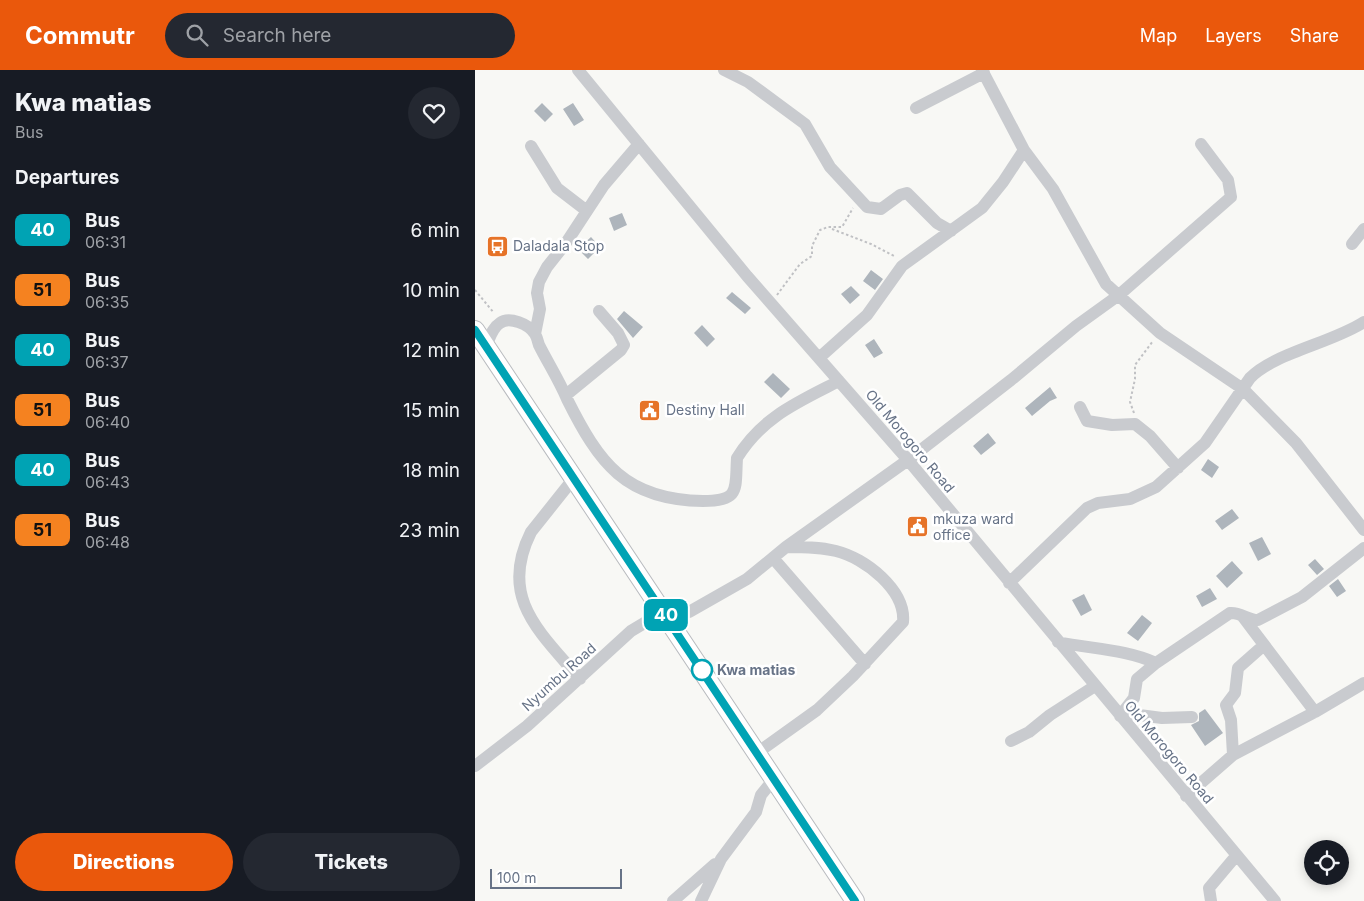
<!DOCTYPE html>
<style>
:root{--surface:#171b24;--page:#242831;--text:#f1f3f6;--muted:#9ea1a6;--accent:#ea580c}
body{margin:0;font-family:Inter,sans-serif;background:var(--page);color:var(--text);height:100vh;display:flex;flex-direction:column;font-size:19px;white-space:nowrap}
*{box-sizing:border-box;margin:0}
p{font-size:16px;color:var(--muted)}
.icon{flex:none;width:28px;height:28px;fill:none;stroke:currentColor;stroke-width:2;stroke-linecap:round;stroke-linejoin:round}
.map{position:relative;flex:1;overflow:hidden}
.panel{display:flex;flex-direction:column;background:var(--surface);width:475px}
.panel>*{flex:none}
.badge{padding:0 10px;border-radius:8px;font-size:18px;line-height:32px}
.controls{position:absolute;left:829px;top:770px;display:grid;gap:10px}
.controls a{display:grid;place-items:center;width:45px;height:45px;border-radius:50%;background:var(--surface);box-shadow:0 2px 12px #0003;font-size:25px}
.scale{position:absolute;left:15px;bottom:12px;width:132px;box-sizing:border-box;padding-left:5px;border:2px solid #677387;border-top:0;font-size:14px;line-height:18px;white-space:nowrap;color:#677387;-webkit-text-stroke:4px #fff;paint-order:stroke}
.map>.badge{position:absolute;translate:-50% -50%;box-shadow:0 0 0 2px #fff}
h2{padding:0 15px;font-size:19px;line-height:45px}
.round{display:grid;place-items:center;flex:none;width:52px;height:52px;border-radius:26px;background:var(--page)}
.head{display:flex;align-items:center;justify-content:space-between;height:85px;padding:0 15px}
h1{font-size:24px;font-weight:800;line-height:38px}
.action{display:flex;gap:10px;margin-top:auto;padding:10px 15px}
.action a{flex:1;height:58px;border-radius:30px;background:var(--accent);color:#fff;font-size:20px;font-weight:800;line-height:58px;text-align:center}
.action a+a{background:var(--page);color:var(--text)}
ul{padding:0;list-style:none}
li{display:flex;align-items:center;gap:15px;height:60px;padding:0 15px}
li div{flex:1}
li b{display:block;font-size:19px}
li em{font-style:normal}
li .badge{min-width:55px;font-weight:700;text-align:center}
header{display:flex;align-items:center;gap:30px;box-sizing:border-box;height:70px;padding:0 25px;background:var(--accent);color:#fff}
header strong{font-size:24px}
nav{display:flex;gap:28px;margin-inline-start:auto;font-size:18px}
.search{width:350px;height:45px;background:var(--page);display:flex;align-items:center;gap:12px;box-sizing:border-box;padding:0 18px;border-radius:28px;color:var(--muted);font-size:19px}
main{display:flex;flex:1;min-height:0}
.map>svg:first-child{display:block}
</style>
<header>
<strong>Commutr</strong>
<div class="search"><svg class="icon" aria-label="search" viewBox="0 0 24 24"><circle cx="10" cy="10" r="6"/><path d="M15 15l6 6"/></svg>Search here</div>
<nav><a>Map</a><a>Layers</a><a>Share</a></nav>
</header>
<main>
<section class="panel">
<div class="head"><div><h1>Kwa matias</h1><p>Bus</p></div><a class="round"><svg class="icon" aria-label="heart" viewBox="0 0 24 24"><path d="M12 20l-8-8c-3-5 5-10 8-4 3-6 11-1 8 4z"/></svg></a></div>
<h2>Departures</h2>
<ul>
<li><span class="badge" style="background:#00a3b4;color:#fff">40</span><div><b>Bus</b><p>06:31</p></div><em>6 min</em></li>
<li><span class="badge" style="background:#f58220;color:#111">51</span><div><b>Bus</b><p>06:35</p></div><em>10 min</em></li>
<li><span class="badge" style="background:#00a3b4;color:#fff">40</span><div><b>Bus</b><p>06:37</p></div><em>12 min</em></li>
<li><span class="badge" style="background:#f58220;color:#111">51</span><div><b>Bus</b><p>06:40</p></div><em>15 min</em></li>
<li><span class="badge" style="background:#00a3b4;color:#fff">40</span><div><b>Bus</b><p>06:43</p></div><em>18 min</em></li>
<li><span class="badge" style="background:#f58220;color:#111">51</span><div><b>Bus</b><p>06:48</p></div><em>23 min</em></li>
</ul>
<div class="action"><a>Directions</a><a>Tickets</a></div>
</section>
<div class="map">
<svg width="889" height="831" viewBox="0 0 889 831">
<rect width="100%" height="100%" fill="#f8f8f5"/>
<path fill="#aeb5bc" d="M67,33L78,44L70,52L59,41Z
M98,33L109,50L99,56L88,39Z
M147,143L152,155L139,161L134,148Z
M116,167L125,177L113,189L103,179Z
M396,200L408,209L400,220L388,211Z
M376,216L385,225L375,234L366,224Z
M257,222L276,238L270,244L251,228Z
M149,241L168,257L158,268L142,249Z
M227,255L240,269L232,277L219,263Z
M399,269L408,283L399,288L390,275Z
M298,303L315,319L306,328L289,312Z
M575,317L582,328L575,331L557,346L550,338Z
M513,363L521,373L506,385L498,376Z
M733,389L744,397L737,408L726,400Z
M757,439L764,448L747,460L740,451Z
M787,467L796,484L783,491L774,473Z
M840,489L849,499L842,505L833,495Z
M757,491L768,503L752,518L741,506Z
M863,509L871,521L862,527L854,516Z
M735,518L742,529L727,537L721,526Z
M609,524L617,540L606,546L597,530Z
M667,545L677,553L663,571L652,563Z
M730,639L748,663L730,676L716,655L724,651V643Z"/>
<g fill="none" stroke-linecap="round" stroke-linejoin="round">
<defs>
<path id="highway" d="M0,260L380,831"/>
</defs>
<use href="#highway" stroke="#b9bbbf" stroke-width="20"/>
<path stroke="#c0c1c4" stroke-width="2" stroke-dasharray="2.5 2.5" stroke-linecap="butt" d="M357,159L396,174L421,187
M0,220L19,243
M302,225L325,194L337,186V176L345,160L353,157H367L378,138
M659,343L655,332L660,309V295L678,271"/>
<path stroke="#c9cbcf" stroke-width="12" d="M103,0L272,206L433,390L800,831
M249,0L273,12L330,54L355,97L392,137L406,139L425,125L432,123L462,153L476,161
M507,0L549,80L578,119L631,214L685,263L768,319L821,373L889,460
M441,38L509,3
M56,76L82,118L112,141
M877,174L889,159
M60,264L65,239L62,223L64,212L72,197L91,173L129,115L164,74
M11,276C15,268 17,258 25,253C34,246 54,254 60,264C62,267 63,272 64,275C73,293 84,310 92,329C124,393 150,430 228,431C266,431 260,419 262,388C287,347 323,332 364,311
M344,288L392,245L427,196L507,138L528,112L549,80
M91,325L146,280L149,275L143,263L124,241
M605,337L612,351L637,355L660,354L675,366L703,398
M99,408L56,462C23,528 65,562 105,609
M298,488L390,594
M534,513L612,438L623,433L655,429L681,417L730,373L775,308C799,283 857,273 889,252
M768,547L840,642
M583,572C616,579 650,579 681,593
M649,643L687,648L717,647
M645,646L659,628L662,609L681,593L755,543C766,542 772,550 783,550L827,527L889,478
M536,671L554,662L575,645L620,616
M282,683L342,640L378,606L428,552C431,520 390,488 361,481C345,477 328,477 311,477
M758,685L756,650L751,635L760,623L763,598L789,575
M0,696L52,656L156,561L171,552L190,544L214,542L272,509L311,477L433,390L536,310L601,256L644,225L756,127L753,110L726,74
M711,726L758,685L840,642L889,613
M198,831L240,794
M226,831L246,789L281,742L286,725L299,709
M736,831L734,818L761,786"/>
<use href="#highway" stroke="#fff" stroke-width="18"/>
</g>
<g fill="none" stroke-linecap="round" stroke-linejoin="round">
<defs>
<path id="line" d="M0,260L380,831"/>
</defs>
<use href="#line" stroke="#fff" stroke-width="11"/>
<use href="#line" stroke="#00a3b4" stroke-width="8"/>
</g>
<defs>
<symbol id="bus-square" viewBox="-11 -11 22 22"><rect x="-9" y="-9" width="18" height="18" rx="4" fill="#e67328" stroke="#fff"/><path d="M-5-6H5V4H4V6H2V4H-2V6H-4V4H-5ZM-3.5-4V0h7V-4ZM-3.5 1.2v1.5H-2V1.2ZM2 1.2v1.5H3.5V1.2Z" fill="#fff"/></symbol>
<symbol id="civic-square" viewBox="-11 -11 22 22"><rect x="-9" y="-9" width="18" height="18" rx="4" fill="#e67328" stroke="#fff"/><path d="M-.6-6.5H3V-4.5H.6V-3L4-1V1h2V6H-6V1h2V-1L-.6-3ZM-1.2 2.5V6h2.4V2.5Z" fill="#fff"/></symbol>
</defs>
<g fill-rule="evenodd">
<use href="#bus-square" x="10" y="164" width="25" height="25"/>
<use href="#civic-square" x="162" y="328" width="25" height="25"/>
<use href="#civic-square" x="430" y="444" width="25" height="25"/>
</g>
<circle fill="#fff" stroke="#00a3b4" stroke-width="2.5" cx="227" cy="600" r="10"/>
<g text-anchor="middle" stroke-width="5" stroke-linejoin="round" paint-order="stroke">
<g font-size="14" fill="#677387" stroke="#fff" text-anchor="start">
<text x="38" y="181">Daladala Stop</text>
<text x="191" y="345">Destiny Hall</text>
<text x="458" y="454">mkuza ward<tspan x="458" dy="16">office</tspan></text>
</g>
<g font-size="14" fill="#677387" stroke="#fff">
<text transform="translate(435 371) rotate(50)" y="5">Old Morogoro Road</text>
<text transform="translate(84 607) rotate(-42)" y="5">Nyumbu Road</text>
<text transform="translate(694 682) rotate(50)" y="5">Old Morogoro Road</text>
</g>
<g font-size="14" font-weight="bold" fill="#677387" stroke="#fff" text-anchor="start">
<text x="242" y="605">Kwa matias</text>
</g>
</g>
</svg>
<div class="controls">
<a><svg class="icon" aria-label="locate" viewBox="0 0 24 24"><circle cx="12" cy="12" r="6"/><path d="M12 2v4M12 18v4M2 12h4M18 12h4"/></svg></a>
</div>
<div class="scale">100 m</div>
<b class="badge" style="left:191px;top:545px;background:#00a3b4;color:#fff">40</b>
</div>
</main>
